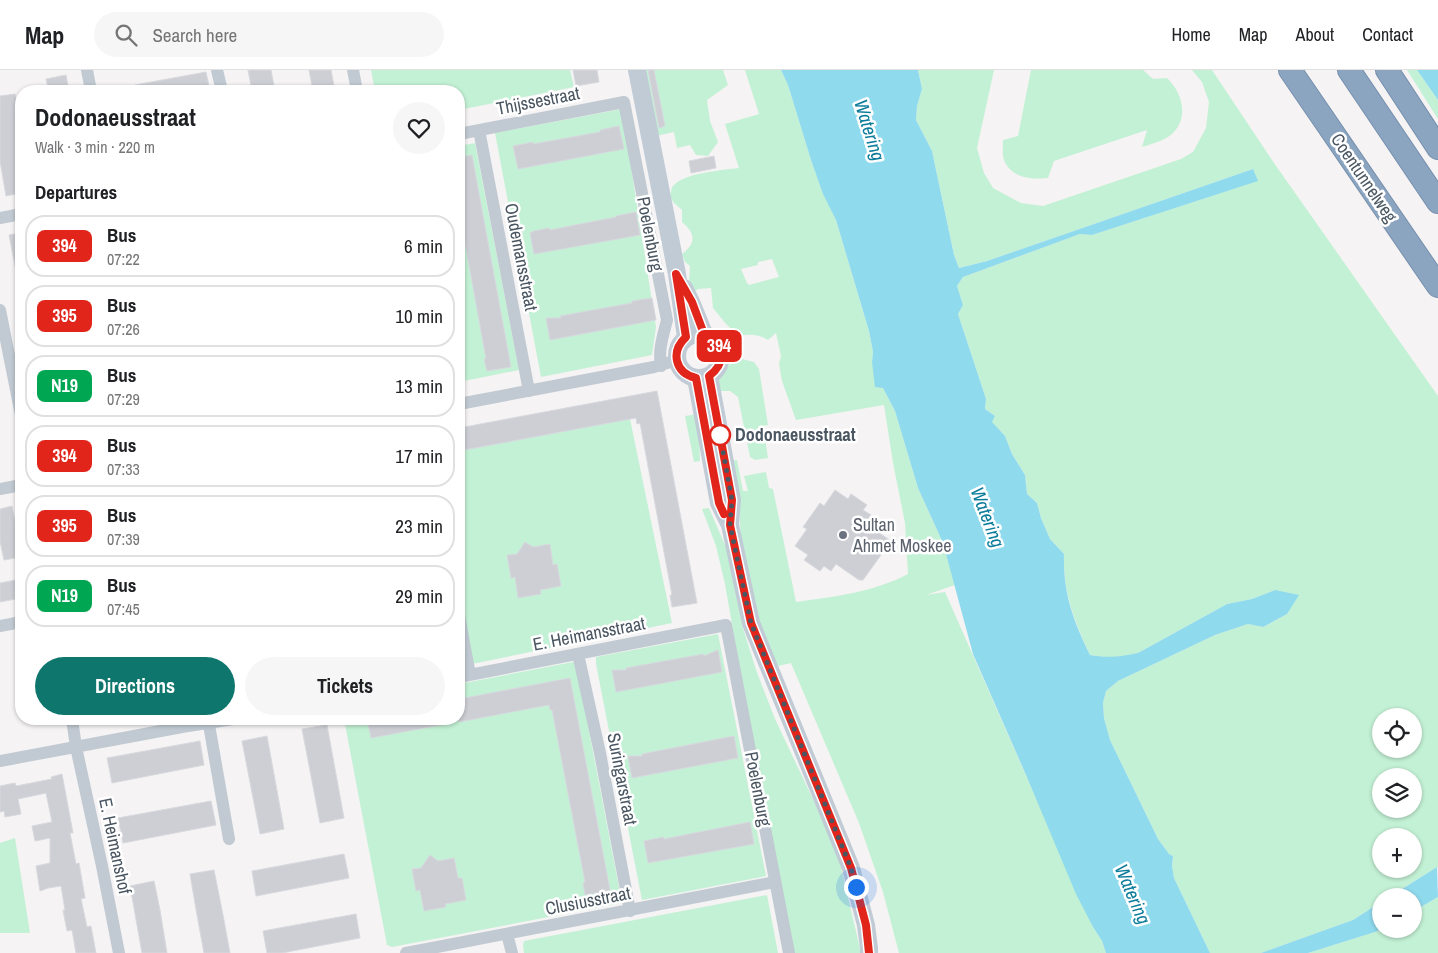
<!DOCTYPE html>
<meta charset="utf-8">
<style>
:root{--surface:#fff;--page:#f6f6f6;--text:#202124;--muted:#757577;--line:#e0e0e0;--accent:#0f766e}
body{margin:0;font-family:"Archivo Narrow",sans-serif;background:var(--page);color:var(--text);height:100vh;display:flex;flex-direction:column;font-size:19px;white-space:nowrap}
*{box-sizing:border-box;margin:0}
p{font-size:16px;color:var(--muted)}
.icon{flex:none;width:28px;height:28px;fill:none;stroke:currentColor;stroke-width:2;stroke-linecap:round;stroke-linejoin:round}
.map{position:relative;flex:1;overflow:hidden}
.drawer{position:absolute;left:15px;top:15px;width:450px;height:640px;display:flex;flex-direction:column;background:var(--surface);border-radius:20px;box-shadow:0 1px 4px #0004}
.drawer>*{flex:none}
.badge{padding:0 10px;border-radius:8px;font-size:18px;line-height:32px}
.tools{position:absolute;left:1372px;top:638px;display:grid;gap:10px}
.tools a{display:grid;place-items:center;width:50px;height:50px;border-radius:50%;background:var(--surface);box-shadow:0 1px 4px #0004;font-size:25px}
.you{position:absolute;width:25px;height:25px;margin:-12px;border:4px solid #fff;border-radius:50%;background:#1a73e8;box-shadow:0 0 0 8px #1a73e833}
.map>.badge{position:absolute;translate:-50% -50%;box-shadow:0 0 0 2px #fff}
h2{padding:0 20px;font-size:19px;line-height:45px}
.round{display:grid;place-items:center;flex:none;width:52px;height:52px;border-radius:26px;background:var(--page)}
.summary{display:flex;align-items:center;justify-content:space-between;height:85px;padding:0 20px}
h1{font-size:24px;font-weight:700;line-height:38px}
.primary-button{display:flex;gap:10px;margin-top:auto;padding:10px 20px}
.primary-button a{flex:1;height:58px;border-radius:30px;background:var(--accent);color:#fff;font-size:20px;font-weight:700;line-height:58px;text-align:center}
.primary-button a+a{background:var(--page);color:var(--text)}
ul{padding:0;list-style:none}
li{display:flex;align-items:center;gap:15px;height:62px;margin:0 10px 8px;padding:0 10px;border:2px solid var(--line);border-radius:20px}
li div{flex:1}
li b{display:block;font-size:19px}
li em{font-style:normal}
li .badge{min-width:55px;font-weight:700;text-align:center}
header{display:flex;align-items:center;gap:30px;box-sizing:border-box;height:70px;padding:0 25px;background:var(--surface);border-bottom:1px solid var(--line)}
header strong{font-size:24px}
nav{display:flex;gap:28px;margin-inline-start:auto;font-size:18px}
.search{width:350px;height:45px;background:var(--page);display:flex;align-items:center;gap:12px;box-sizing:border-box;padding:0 18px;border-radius:28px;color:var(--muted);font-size:19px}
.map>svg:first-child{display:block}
</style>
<header>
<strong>Map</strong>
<div class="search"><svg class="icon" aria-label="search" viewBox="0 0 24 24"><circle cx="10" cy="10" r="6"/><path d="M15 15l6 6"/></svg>Search here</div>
<nav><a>Home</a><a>Map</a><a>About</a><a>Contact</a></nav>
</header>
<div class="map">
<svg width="1438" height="883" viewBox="0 0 1438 883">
<rect width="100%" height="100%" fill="#f5f3f3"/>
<path fill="#c3f1d5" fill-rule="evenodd" d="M371,0H570L574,17L459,40V21H375Z
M634,0H723L728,15L707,30L710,51L718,72L708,86L696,85L690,75L677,78L674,62L647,68Z
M745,0H781L788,15L811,90L823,123L836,150L869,261L873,282L872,292L883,318L895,341L918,418L943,473L955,515L926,525L945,522L1093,857L1102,871L1106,883H899L883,822L859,753L791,593L778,596L762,566L741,468L739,439L730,391L737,390L743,421H748L744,406L766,402L769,418L773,419L796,532C833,527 874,522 908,504L905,453L893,393L884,335L796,350L782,311L779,294L781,286L776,263L768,270C758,264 751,264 739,266L726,254L713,238L711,218L698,219L694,222L689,212L690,196L685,192L682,184C696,173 696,164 682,152V140L674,133L670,127C671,124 671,118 673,116C683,103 723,100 739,98L725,54L759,44ZM772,189L779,207L749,215L747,213L741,199L758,195V192Z
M918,0H994L977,78L984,103L993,118L1021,133L1043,136L1181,89L1193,82L1206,58L1209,32L1202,12L1192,0H1212L1274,93L1438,326V798L1437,797L1391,826H1381V832L1353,850L1261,883H1210L1174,808L1172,796L1173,786L1169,784L1158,769L1110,670L1104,648L1103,633L1106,621L1118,611L1215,565L1248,554L1263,557L1287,544L1275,520L1252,529L1227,534L1138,583C1120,588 1108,588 1090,585C1074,550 1063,523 1064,484L1050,469L1041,448L1037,433L1027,424L1025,405L1012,384L1005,366L991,352L995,346L985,339L986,329L958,244L963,235L957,216L963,207L1080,164L1092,165L1257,111L1253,99L987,191L959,198L954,185L932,81L916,50L917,36L922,19ZM1381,646H1414V679H1381ZM1381,706H1414V739H1381ZM1381,766H1414V799H1381Z
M1031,0H1143L1153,9L1167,8C1184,24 1190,52 1168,67C1160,72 1151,74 1142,77L1147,60L1054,91L1048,108C1032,110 1011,108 1004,90C1002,84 1003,76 1003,70L1018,66Z
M1407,0H1417L1438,30V49Z
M622,39L656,257L652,285L541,307L495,63Z
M475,73L519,300L459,312V76Z
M742,289L754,292L759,299L768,355L763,356L768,388L755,390L750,387L738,327L730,321H717C718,304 725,294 742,289Z
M698,344L700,391L694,392L685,346Z
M630,349L672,553L472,594L459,525V380Z
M709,438L728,482L743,558L756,600L775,649L820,744L840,793L861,883H793L758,704L725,514L716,476L702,439Z
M718,564L766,806L642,830L596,594V587Z
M573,592L576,593L622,833L392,877L387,875L344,649H459V614Z
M15,768L30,863H0V773Z
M767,825L778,883H524L523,875L524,871Z
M1438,827V883H1308L1375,862L1382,859H1414V841Z"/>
<path fill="#90daee" d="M781,0H918L922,19L917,36L916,50L932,81L954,185L959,198L987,191L1253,99L1258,111L1092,165L1080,164L963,207L957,216L963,235L958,244L986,329L985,339L995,346L992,352L1005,366L1012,384L1025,405L1027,424L1037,433L1041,448L1050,469L1064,484C1063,523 1073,550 1090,585C1107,588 1121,587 1138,583L1227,534L1252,529L1275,520L1299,525L1287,544L1263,557L1248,554L1215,565L1118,611L1106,621L1103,633L1104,648L1110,670L1158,769L1169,784L1173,786L1172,796L1174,808L1210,883H1106L1102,871L1093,857L1076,824L1026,705L973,584L943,473L918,418L895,341L883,318L875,317L872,292L873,282L869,261L836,150L823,124L811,90L788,15Z
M1417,0H1438V30Z
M1437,797L1438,827L1414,841V826H1391Z
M1381,832L1382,859L1375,862L1308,883H1261L1353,850Z"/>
<path fill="#cdcfd5" stroke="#d7d9de" d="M248,0H271L275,21H252Z
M309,0H331L335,21H313Z
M573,0H597L599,12L576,16Z
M648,0H654L665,56L659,58Z
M206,2L210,21H135V15Z
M66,5L69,21H49L46,9Z
M15,24L21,57V123L6,126L0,91V26Z
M619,56L624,79L518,99L513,76L533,72V74L600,62V60Z
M472,85L511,297L487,301L484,289H486L459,140V87Z
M714,86L716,98L691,103L689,91Z
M636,142L640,165L534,184L530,163L534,161L549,158L550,160L616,147V146Z
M21,163V201H16L9,165Z
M652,228L656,250L550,270L546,248H561L560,246L632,233V231Z
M657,321L697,533L672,537L670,525H672L640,353L637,354L636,348L459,381V358Z
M835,420L848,429L851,424L867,435L863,440L871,445L865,453L891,471L863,510H859L836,494L831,501L824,496L820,501L804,490L808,485L795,476L807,459L803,457L820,433L824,436Z
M12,436L21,480V487L4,490L0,471V439Z
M525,472L533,477L550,474L553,495L557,494L561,516L540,520L541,524L518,528L515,507L511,508L507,485L517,484Z
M21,509V528L0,532V513Z
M718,580L722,602L616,622L612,600H626V598L670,590L704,584V586Z
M570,608L610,820L585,825L583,813L585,812L552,640H550L549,635L459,652V629Z
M367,649H445L446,654L371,668Z
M327,655L344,748L320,753L302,659Z
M267,666L284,759L260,764L242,671Z
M734,666L738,688L632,708L628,686H642V684Z
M200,671L204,695L112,713L107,688Z
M62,704L73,763H70L76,794L79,793L84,822L85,828L81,829L87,857L91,856L96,883H76L72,860L67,861L63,840H65L61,816L48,818L40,821L36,796L50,793V768L35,771L32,756L52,752L46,723L18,729L21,744L5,747L4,741L0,742V716L15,713L16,716L52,709L51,707Z
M211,731L216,755L123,773L118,748Z
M750,752L754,774L648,793L644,771L664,767V769Z
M344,784L349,808L256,826L252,801Z
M430,785L438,791L454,788L458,808H462L466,830L445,834L446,837L424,841L420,820L416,821L412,799L421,798Z
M214,800L223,845L230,883H204L197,845L190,804Z
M154,811L160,840L167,883H142L130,816Z
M356,844L360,868L282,883H267L263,861Z"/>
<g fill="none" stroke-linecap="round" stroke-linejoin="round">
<defs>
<path id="highway" d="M1290,0L1438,216
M1349,0L1438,132
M1387,0L1438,78"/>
</defs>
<use href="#highway" stroke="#7690ad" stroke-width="24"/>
<path stroke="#c1cad2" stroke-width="12" d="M87,0L91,21
M217,0L222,21
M353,0L357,21
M479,60L529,321
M459,64L624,32L667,250C663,266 658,280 661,296
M0,148L21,144
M0,240L21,345
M459,334L654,297L677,290
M0,419L21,415
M459,545L470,605
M0,556L21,552
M578,584L600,683L630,841
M459,607L726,555L789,883
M72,649L76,677L102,796L119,883
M208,649L229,769
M0,691L182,657L233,649
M507,864L512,883
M406,883L775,812"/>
<path stroke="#c1cbd6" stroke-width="18" d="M637,0L677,204L686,267
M684,218L691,232L704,264
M677 286a22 22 0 1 1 44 0a22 22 0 1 1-44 0Z
M709,306L732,430L730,454
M696,308L719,433L730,455L751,553L851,798L866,855L869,878V883"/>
<use href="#highway" stroke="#8ba5c1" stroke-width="22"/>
</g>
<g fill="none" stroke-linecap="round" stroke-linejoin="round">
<defs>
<path id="line" d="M724,444L719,433L696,308C675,303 670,282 686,267L676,204L692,232L704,264C724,273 727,293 709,306L732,430L730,455L751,553L851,798L866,855L869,883"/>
</defs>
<use href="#line" stroke="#fff" stroke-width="11"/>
<use href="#line" stroke="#e1251b" stroke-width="8"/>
<path stroke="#4a5661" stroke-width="5" stroke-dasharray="0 9" d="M720,365L732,430L730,455L751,553L851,798L856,817"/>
</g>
<circle fill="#fff" stroke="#e1251b" stroke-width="2.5" cx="720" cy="365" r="10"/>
<circle fill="#6b7280" stroke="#fff" stroke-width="2" cx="843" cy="465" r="5"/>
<g text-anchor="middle" stroke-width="5" stroke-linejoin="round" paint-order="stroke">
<g font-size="18" fill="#4a5661" stroke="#fff">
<text transform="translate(538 31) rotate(-11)" y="6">Thijssestraat</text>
<text transform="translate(1364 108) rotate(56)" y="6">Coentunnelweg</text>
<text transform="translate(650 164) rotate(79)" y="6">Poelenburg</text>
<text transform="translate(521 187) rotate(79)" y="6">Oudemansstraat</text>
<text transform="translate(589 564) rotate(-11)" y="6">E. Heimansstraat</text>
<text transform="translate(622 709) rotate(79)" y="6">Suringarstraat</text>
<text transform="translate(758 719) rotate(79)" y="6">Poelenburg</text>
<text transform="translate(115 776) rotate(78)" y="6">E. Heimanshof</text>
<text transform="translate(588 831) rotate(-11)" y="6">Clusiusstraat</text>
</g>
<g font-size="18" font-weight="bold" fill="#4a5661" stroke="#fff" text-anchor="start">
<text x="735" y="371">Dodonaeusstraat</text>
</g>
<g font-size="18" fill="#5b616d" stroke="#fff" text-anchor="start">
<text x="853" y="461">Sultan<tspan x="853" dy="21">Ahmet Moskee</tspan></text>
</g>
<g font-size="19" font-style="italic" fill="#0c7c9b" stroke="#fff">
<text transform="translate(870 60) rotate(73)" y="7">Watering</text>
<text transform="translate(988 447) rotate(69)" y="7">Watering</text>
<text transform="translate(1133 824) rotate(67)" y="7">Watering</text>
</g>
</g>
</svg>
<div class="tools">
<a><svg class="icon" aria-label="locate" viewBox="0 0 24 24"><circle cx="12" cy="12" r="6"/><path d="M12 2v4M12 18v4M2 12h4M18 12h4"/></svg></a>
<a><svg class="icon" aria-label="layers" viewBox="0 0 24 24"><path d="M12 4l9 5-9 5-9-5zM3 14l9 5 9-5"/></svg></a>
<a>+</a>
<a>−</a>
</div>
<div class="you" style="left:856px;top:817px"></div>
<b class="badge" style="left:719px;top:276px;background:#e1251b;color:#fff">394</b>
<section class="drawer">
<div class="summary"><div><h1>Dodonaeusstraat</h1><p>Walk · 3 min · 220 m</p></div><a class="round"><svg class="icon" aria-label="heart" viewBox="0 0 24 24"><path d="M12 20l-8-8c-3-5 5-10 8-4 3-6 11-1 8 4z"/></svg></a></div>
<h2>Departures</h2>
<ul>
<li><span class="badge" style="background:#e1251b;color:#fff">394</span><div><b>Bus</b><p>07:22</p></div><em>6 min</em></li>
<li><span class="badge" style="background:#e1251b;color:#fff">395</span><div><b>Bus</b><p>07:26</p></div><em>10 min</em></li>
<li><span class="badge" style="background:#00a651;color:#fff">N19</span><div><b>Bus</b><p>07:29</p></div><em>13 min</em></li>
<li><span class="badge" style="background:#e1251b;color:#fff">394</span><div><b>Bus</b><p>07:33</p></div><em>17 min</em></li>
<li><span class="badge" style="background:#e1251b;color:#fff">395</span><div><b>Bus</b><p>07:39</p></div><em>23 min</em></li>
<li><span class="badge" style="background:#00a651;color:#fff">N19</span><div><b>Bus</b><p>07:45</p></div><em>29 min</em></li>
</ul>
<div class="primary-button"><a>Directions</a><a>Tickets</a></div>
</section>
</div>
